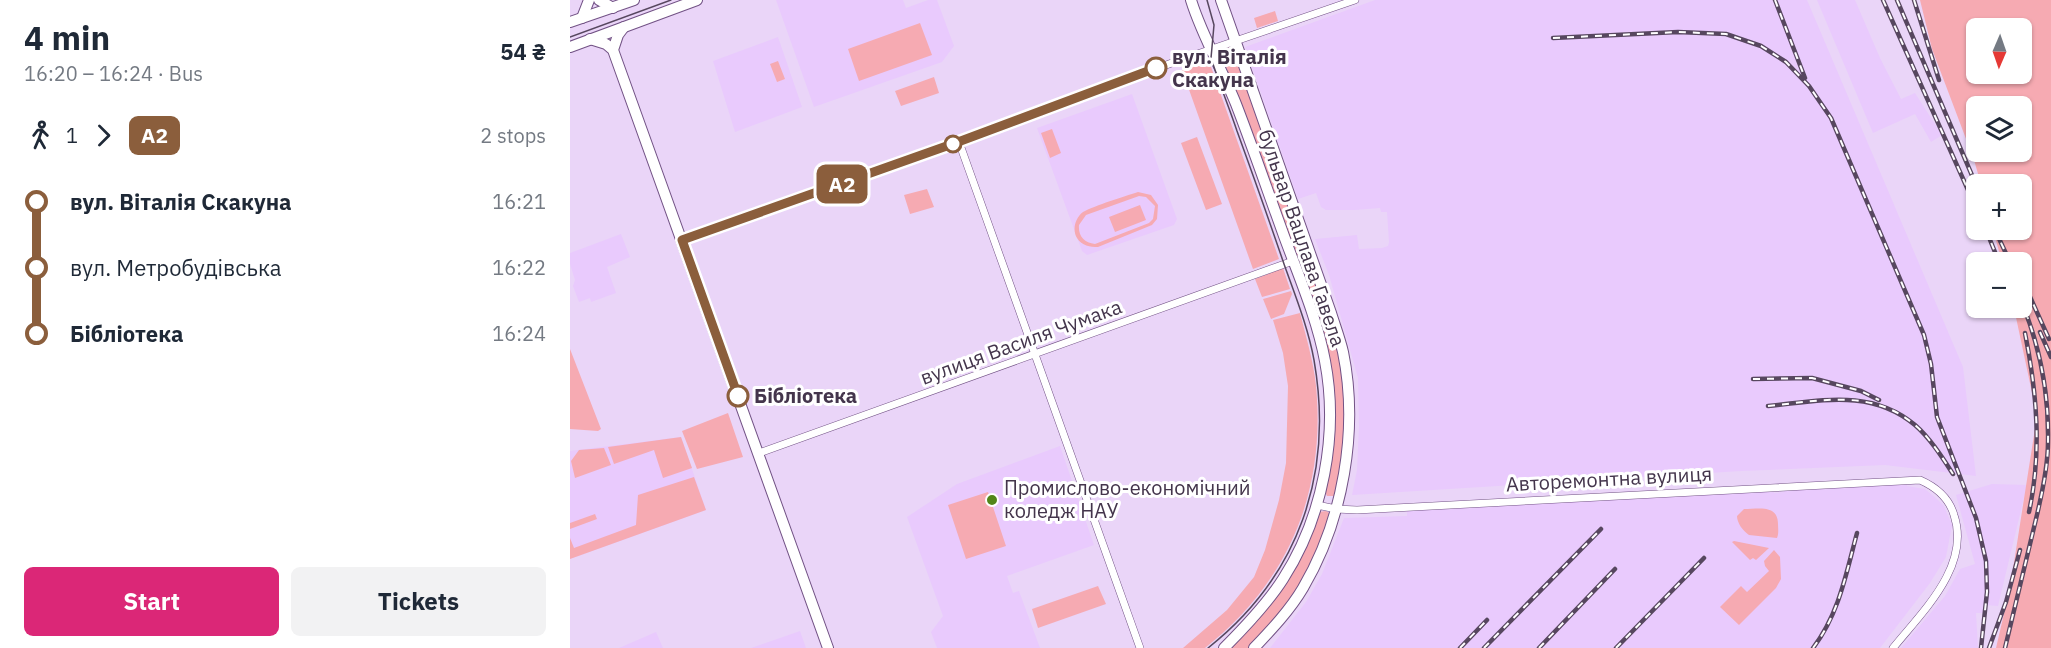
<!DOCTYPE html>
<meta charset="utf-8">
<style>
:root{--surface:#fff;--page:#f2f2f3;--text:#1f2937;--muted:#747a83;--accent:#db2777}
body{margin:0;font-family:"IBM Plex Sans",sans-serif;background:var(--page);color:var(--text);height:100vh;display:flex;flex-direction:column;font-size:22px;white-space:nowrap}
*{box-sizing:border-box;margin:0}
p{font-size:20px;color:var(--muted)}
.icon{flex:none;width:33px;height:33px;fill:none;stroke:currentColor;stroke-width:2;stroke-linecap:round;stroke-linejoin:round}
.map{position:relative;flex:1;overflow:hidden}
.drawer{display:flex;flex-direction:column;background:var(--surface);width:570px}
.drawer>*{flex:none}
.badge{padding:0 12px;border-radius:9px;font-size:21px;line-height:39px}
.needle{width:39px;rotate:182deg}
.tools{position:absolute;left:1396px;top:18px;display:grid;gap:12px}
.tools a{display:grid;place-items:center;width:66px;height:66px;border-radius:9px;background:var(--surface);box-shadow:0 2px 4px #0004;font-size:30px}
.map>.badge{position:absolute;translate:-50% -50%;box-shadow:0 0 0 3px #fff}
.legs{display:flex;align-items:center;gap:9px;height:66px;padding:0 24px;font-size:20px}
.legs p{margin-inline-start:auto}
.head{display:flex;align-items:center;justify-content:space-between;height:102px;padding:0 24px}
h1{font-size:33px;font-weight:700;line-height:45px}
.primary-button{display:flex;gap:12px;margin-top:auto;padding:12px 24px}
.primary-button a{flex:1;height:69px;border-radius:9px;background:var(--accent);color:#fff;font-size:24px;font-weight:700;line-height:69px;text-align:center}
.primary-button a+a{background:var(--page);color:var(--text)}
ul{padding:0 24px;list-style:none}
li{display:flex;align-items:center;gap:21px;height:66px;font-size:22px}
li i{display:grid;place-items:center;width:9px;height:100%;margin:0 8px;background:currentColor}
li i::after{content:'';width:15px;height:15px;margin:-8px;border:4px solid;border-radius:50%;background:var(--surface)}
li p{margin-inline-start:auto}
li:first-child i{background:linear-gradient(#0000 50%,currentColor 0)}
li:last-child i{background:linear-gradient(currentColor 50%,#0000 0)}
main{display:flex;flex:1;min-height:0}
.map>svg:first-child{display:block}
</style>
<main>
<section class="drawer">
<div class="head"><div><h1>4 min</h1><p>16:20 – 16:24 · Bus</p></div><b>54 ₴</b></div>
<div class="legs"><svg class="icon" aria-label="walk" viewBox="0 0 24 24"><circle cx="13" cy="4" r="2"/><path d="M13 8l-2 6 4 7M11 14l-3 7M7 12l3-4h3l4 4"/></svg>1<svg class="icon" aria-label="forward" viewBox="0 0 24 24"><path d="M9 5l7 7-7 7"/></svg><b class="badge" style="background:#8b5e3c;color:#fff">А2</b><p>2 stops</p></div>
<ul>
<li><i style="color:#8b5e3c"></i><b>вул. Віталія Скакуна</b><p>16:21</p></li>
<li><i style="color:#8b5e3c"></i><span>вул. Метробудівська</span><p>16:22</p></li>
<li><i style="color:#8b5e3c"></i><b>Бібліотека</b><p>16:24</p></li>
</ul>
<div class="primary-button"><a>Start</a><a>Tickets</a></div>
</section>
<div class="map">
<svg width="1481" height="648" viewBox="0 0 1481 648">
<rect width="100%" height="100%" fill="#ead5f8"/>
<path fill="#e9cafd" d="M206,0H333L336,8L358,0H367L384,46L372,62L244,107Z
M805,0H1237L1393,367L1406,476L1315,465L1171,471L782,495L787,470L789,427L788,378L759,275L745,239L787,235L789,249L812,248L818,246L819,242L817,212H811L810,208L785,210H756L751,207L746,193L728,199L675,47Z
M1247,0H1285L1310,58L1331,99L1345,93L1372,135L1361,142L1345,114L1303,133Z
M208,37L232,107L165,132L143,61Z
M562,94L607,219L604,225L517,255L512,251L467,128Z
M51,234L60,257L37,267L46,293L21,302L20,298L9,302L3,286L5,280L0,264V253Z
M111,437L136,510L0,559V451Z
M490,446L524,545L437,576L443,593L449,591L470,648H367L361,632L373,616L337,517L387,484Z
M1336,477L1337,486L1355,489L1367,499L1374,506L1382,525L1376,557L1360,583L1310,648H700L736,602L752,574L774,518L837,516V507L1204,484V493L1214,492V487L1218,484Z
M1422,484L1457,485L1428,606L1415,605L1414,613H1406L1408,648H1331L1375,596L1390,569L1405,564L1386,495Z
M230,631L236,648H181Z
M86,632L93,648H49Z"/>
<path fill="#f6aab2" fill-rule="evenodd" d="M1350,0H1481V648H1426L1440,588L1467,416L1444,308H1452V262H1432L1423,230H1452V184H1411L1404,160L1362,49ZM1407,28H1452V74H1407ZM1407,106H1452V152H1407Z
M705,11L708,21L687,28L684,18Z
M350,23L362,55L289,81L278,49Z
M662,46L770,353L774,393V454L765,496H757L755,492C767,430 768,382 750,321L650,51Z
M208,61L215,79L207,82L200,64Z
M639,61L709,259L683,269L612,70Z
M364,77L369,93L331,106L325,91Z
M482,129L491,153L480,158L471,133Z
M627,137L652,204L636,210L611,143Z
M357,189L364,207L340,214L334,195Z
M568,192L581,195L588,205L587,219L582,225L528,247C520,247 512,246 507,238C502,230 505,218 513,212C526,205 553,197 568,192ZM569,196L576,197L585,206L583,219L579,223L525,244C514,243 508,236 509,225L516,215Z
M570,205L576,220L545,232L539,217Z
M713,268L720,289L692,297L685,279Z
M721,291L722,294L714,314L701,319L693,299Z
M730,313C737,341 746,369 747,399C753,500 714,586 635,648H613L657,610L684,577L695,550L709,500L716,463L718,386L713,353L703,320Z
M0,349L31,429L28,431L0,429Z
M158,413L173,457L127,469L112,431Z
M111,437L122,468L93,478L84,450L44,464L38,447Z
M34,448L41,465L5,478L1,461L9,450Z
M124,477L136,510L0,559V538L4,548L66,525L68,495Z
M418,492L436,546L396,559L378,505Z
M1174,509C1188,509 1208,504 1208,524C1208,529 1209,533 1207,538L1179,535C1173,531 1167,523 1167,516Z
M756,511L761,514C743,564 719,612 679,648H658L677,630L748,512Z
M25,514L27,519L0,529V523Z
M1164,541L1199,548L1186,560L1183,558L1180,560L1162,542Z
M1204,550L1210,557L1211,579L1206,588L1169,625L1150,607L1171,586L1177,592L1199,571L1195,566L1194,561Z
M528,586L536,604L468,628L462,609Z"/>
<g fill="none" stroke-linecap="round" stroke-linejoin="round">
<defs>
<path id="street" d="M389,142L570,648
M112,240L398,139L607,61L785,0
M189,453L723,261
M747,505L766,509L787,510L1350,480C1366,487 1379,498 1384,515C1401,566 1353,611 1323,648"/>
<path id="secondary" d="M29,0L43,8
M621,0C632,36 652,69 666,104C683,148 698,192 714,236C729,277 747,318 755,361C769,434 753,517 713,579C697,604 675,627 654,648
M651,0L761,313C765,326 770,339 773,352C789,430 773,520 733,588C720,610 702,629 684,648
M12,18L19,0
M20,39L36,44L43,50L258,648
M43,50L48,35L54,27"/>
<path id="primary" d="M0,22L64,0
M0,47L127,0"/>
</defs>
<use href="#street" stroke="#725285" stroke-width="8"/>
<use href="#secondary" stroke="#725285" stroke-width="12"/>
<use href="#primary" stroke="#725285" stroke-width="12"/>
<use href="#street" stroke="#fff" stroke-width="7"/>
<use href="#secondary" stroke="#fff" stroke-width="10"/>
<use href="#primary" stroke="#fff" stroke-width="10"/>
<path stroke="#57475f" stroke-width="1.5" d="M637,0L644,25L641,58C649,83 659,107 667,131C683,175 699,220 714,264C725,295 738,327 744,360C764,474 729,576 638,648
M0,37L101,0"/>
<defs>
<path id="rail" d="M1205,0L1235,78
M1313,0L1407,210
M1327,0L1407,187
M1344,0L1369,80
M983,38L1108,32L1156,34L1191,46L1216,62L1239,86L1261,118L1354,335L1361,364L1367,417L1406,518L1416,561L1417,592L1411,648
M1416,230L1429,262
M1425,230L1440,262
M1452,279L1479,339
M1470,332L1481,357
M1455,333C1467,393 1472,452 1459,512
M1183,379L1242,378L1291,391L1309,400
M1198,406C1250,401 1301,388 1345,425C1360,438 1372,457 1383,474
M890,648L917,620
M914,648L1031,529
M969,648L1045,569
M1046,648L1134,558
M1243,648C1269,614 1276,574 1287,533
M1419,648L1436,602L1450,550
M1435,648C1445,605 1456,562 1466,519C1472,494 1478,467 1478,442C1479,394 1470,347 1452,303"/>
</defs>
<use href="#rail" stroke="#57475f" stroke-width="4.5"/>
<use href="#rail" stroke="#fff" stroke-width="2" stroke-dasharray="7" stroke-linecap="butt"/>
</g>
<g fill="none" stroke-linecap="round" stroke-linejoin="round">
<defs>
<path id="line-1" d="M168,396L112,240L388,142L586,68"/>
</defs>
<use href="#line-1" stroke="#fff" stroke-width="14"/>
<use href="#line-1" stroke="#8b5e3c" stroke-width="9"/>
</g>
<g fill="#fff" stroke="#8b5e3c" stroke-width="3">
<circle cx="586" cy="68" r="10"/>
<circle cx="383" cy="144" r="8"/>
<circle cx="168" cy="396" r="10"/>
</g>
<circle fill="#52851a" stroke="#fff" stroke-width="2" cx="422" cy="500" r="6"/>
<g text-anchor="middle" stroke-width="6" stroke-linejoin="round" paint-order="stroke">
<g font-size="20" font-weight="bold" fill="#44354c" stroke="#fff" text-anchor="start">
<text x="602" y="64">вул. Віталія<tspan x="602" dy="23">Скакуна</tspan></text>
<text x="184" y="403">Бібліотека</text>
</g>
<g font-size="20" fill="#44354c" stroke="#fff">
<text transform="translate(732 238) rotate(71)" y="7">бульвар Вацлава Гавела</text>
<text transform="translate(451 342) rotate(-20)" y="7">вулиця Василя Чумака</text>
<text transform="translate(1039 479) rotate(-3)" y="7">Авторемонтна вулиця</text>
</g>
<g font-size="20" fill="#44354c" stroke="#fff" text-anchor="start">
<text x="434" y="495">Промислово-економічний<tspan x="434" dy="23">коледж НАУ</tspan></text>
</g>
</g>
</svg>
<div class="tools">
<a><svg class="needle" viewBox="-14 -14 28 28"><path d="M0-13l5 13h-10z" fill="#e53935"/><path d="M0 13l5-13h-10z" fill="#747a83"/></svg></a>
<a><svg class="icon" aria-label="layers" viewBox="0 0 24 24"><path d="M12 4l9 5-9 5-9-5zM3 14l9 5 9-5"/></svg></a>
<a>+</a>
<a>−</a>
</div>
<b class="badge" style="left:272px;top:184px;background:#8b5e3c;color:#fff">А2</b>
</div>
</main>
